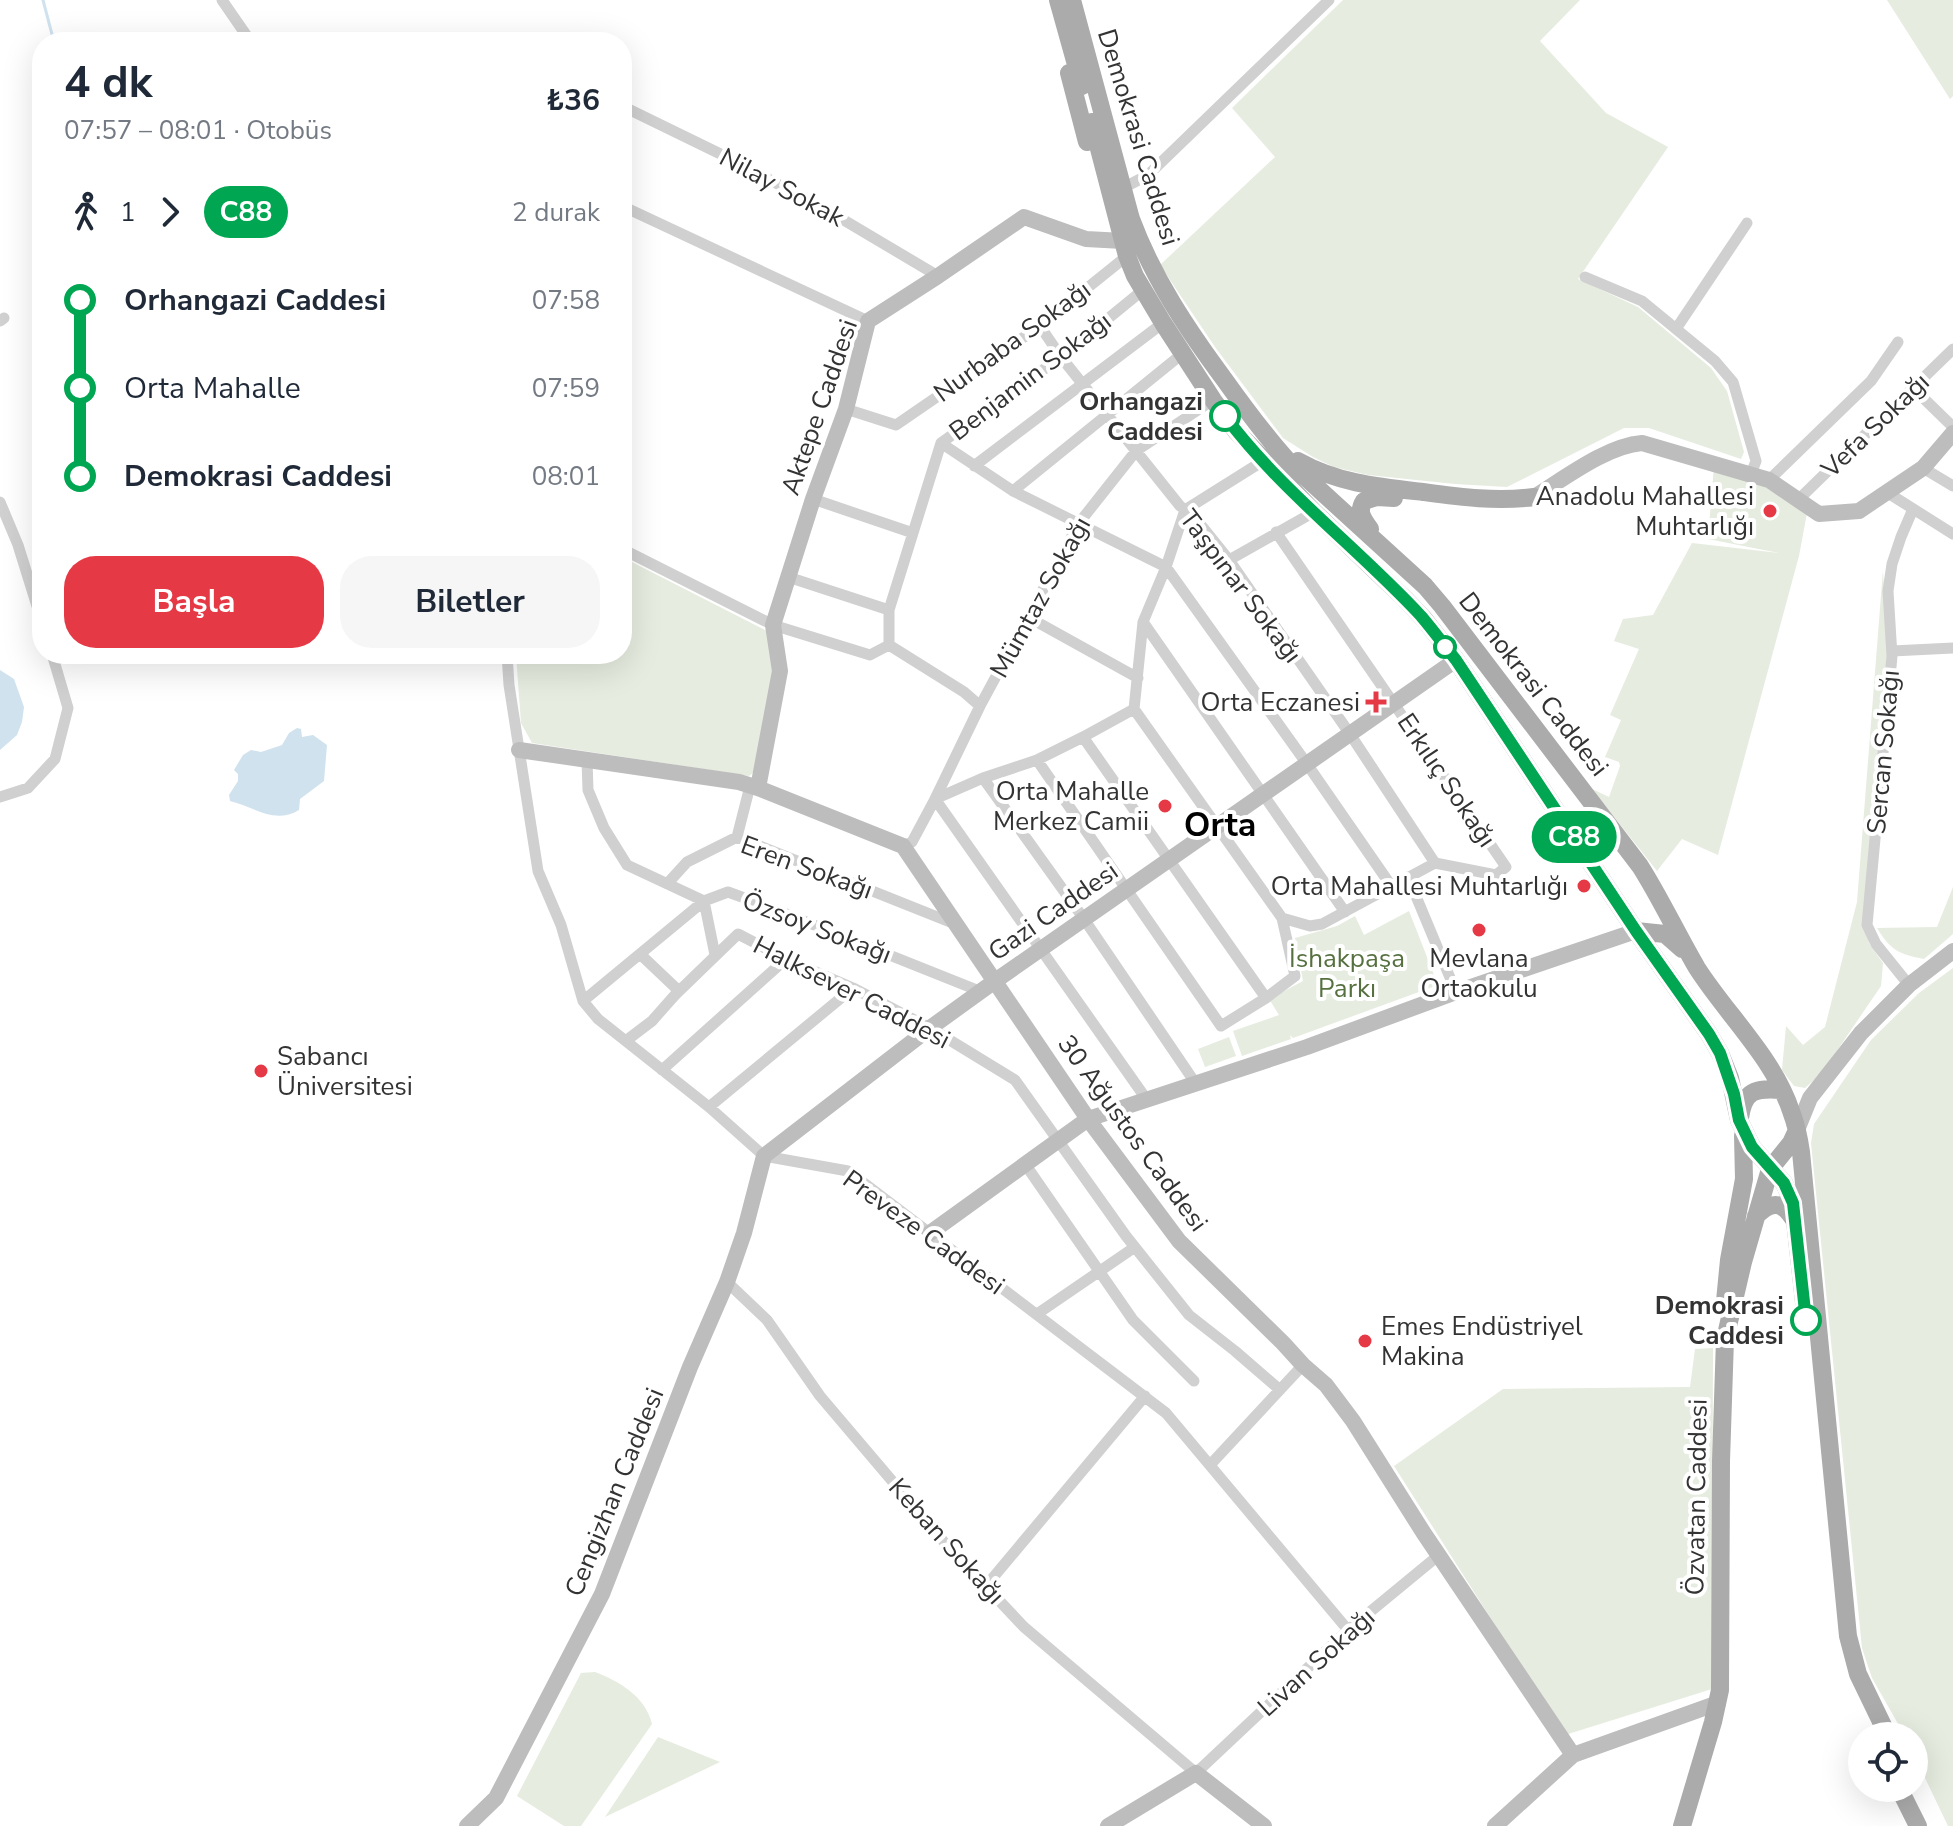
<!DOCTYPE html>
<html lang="tr">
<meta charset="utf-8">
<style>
:root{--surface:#fff;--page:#f6f6f7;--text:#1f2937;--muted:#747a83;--accent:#e63946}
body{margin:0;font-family:"Nunito Sans",sans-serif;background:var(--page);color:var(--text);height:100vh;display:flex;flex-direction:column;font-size:30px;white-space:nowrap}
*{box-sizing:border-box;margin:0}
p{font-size:26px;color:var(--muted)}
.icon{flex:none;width:44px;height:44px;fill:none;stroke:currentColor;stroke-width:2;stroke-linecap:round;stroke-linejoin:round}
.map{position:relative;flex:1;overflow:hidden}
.details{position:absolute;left:32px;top:32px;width:600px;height:632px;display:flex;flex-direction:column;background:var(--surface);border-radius:32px;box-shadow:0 8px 32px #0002}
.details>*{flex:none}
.badge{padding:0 16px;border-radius:26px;font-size:28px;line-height:52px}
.fabs{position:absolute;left:1848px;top:1722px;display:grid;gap:16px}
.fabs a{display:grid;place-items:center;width:80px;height:80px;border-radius:50%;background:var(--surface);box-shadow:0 8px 32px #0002;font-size:40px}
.map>.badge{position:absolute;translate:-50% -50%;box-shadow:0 0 0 4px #fff}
.legs{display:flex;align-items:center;gap:12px;height:88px;padding:0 32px;font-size:26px}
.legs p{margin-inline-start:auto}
.head{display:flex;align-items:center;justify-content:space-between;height:136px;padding:0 32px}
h1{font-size:44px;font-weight:700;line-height:60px}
.action{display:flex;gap:16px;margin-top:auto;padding:16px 32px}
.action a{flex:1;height:92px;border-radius:32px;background:var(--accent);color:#fff;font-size:32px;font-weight:700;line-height:92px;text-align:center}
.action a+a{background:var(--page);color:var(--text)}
ul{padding:0 32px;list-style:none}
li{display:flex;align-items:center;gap:28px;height:88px;font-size:30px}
li i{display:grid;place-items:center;width:12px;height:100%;margin:0 10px;background:currentColor}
li i::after{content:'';width:20px;height:20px;margin:-10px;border:6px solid;border-radius:50%;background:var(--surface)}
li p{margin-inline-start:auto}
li:first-child i{background:linear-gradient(#0000 50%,currentColor 0)}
li:last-child i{background:linear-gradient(currentColor 50%,#0000 0)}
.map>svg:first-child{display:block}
</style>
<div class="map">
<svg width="1953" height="1826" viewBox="0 0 1953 1826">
<rect width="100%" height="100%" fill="#fff"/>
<path fill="#e6ecdf" d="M1343,0H1580L1540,41L1606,113L1668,147L1578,279L1638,307L1711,368L1727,391L1744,452L1741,459L1649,428H1624L1507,487L1455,484L1368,475L1334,467L1313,457L1283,438L1215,347L1160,265L1275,157L1232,108Z
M1887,0H1953V96L1950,99Z
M1714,466L1768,486L1807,513L1799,556L1718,855L1682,839L1657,871L1592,789L1609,797L1620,766L1619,762L1605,757L1621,720L1610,715L1639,649L1614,641L1623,619L1653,615L1692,543L1779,553L1708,539Z
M622,557L767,631L777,670L754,772L749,776L532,743L521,723L516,654H622Z
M1883,570L1887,654L1864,927L1870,945L1883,963L1881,986L1821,1074L1805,1088L1794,1086L1782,1070L1786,1026L1803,1045L1825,1027L1857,902Z
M1953,887V934L1924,959C1899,954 1891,951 1877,928L1937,927Z
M1409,911L1438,985L1293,1038L1290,1035L1291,1039L1242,1056L1233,1031L1279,1015L1269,999L1303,981L1295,938L1337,926L1355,916L1364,935Z
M1953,968V1826H1948L1914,1755V1736H1905L1872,1678L1862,1648L1811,1143L1814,1124L1871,1040L1919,993Z
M1229,1037L1236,1056L1205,1067L1198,1049Z
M1713,1348L1712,1689L1565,1735L1394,1466L1503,1389L1690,1387L1695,1349Z
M595,1672C619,1681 646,1697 652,1724L581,1826H564L517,1796L581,1673Z
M658,1737L720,1762L605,1817Z"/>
<path fill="#cfe2ee" d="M0,670L14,679L24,707L22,722L17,735L0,750Z
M297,728L301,729L302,737L313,735L327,745L324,781L300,799L299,810C274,825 255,807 230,801L229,795L238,781V774L234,770L243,755L251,750L261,752L282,745L289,733Z"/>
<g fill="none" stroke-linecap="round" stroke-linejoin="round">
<path stroke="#cfe2ee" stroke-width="3" d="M43,0L54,42"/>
<path stroke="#d0d0d0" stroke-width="11" d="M222,0L251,42
M622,106L741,164L842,219L938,276
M1123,188L1148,175L1329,0
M622,206L868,321
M1585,277L1642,301L1715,361L1733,382L1756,461L1751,474
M0,321L4,318
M1040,326L1061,357L1136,451L1180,506L1192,514L1229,560L1350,734L1435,863
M1676,329L1747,223
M1913,388L1953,427
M846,409L896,425L1040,326L1127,256
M941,443L1013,491L1166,567L1307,764L1392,887
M974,466L1163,323
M1923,468L1953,486
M1769,480L1871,381L1898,342
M1013,491L1182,354
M1888,493L1953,534
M813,499L913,533
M1798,500L1953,349
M0,502L18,545L42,622
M1276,532L1506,867L1496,875L1435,863L1322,924L1310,926L1282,918
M622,549L773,625L870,655L889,645
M1229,560L1314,512
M788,577L889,610V645L964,692L980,706
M889,610L941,443L1061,357L1143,290
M1028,617L1138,678
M1143,622L1345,912
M1892,651L1953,648
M507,654L509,685L538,871L561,925L583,1001L598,1019L709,1107L764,1156L848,1171L1166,1413L1348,1630
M1083,737L1266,998
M587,760L588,790L604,828L627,865L704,901L728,892L764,905L982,992
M1037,760L1221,1026L1266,998L1295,976L1282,918L1134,709
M983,778L1084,919L1196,1084
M0,797L28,788L55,759L68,708L52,654
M737,837L750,786
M903,846L912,842L935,799L983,778L1037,760L1083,737L1134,709L1143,622L1166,567L1185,510L1263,461
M1408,877L1456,992
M667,884L687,862L737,837L955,924
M640,954L679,991
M1909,985L1876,944L1867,925L1892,656L1888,591L1892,564L1901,537L1913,509
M583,1001L704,901L715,955
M627,1040L652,1021L675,995L738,934L786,959L853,988L930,1028L1015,1080L1126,1236L1189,1315L1235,1351L1280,1390
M662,1070L786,959
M1147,1100L935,799L980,706L1079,523L1136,451L1213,400
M709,1107L853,988
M1025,1164L1133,1320L1194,1381
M727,1282L767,1320L820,1396L944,1542L1024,1627L1196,1773L1348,1630L1439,1555
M1037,1314L1135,1247
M1210,1465L1303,1365
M986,1586L1145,1396"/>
<path stroke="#bdbdbd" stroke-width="16" d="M1534,497C1565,478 1606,446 1642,443L1769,480L1819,514L1859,511L1923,468L1953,433
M519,750L739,782L758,788L903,846L1088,1119L1179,1241L1283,1343L1303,1365L1326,1385L1353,1421L1423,1532L1573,1755
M758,788L780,671L773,625L813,499L846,409L868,321L938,276L1024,217L1086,239L1123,241
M1797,1130L1810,1098L1861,1033L1909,985L1953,951
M930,1233L1088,1119L1307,1047L1456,992L1636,931
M467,1826L496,1798L602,1594L690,1367L727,1282L744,1233L764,1156L930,1028L995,981L1456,660
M1108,1826L1196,1773L1264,1826
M1495,1826L1573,1755L1718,1703"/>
<path stroke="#ababab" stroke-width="18" d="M1058,0L1082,86
M1072,0L1131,219C1153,278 1187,329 1224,379C1244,407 1265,436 1289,462L1425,586L1442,606L1640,866C1661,899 1677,934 1697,968C1727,1015 1773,1057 1791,1111C1796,1124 1799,1138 1801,1152L1848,1636L1858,1674L1888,1736
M1069,73L1087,142
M1092,122L1127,256L1135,276L1163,323L1213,400L1236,431L1314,512L1405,599L1424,619L1456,660L1636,931L1709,1034L1720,1053L1730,1078L1739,1120L1752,1147L1784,1183L1793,1203L1804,1302
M1298,461C1337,483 1379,487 1423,492C1460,497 1496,502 1534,497
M1370,529C1363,519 1357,512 1364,501L1377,497L1394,498
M1636,931L1665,934L1682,949
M1740,1118C1744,1090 1755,1088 1782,1090
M1756,1216C1774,1198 1784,1203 1796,1223
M1725,1301L1729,1260L1744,1179L1743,1136
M1899,1788L1918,1826
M1682,1826L1713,1722L1720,1690L1721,1461L1725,1339L1743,1262L1770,1169L1791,1143L1797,1130"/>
</g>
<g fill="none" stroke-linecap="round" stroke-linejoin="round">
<defs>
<path id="line-1" d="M1225,416C1281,491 1358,548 1421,616C1433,630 1444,645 1456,660L1636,931L1709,1034L1720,1053L1734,1094L1739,1120L1752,1147L1784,1183L1793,1203L1806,1320"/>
</defs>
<use href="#line-1" stroke="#fff" stroke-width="18"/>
<use href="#line-1" stroke="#00a651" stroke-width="12"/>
</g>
<g fill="#fff" stroke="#00a651" stroke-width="4">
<circle cx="1225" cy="416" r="14"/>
<circle cx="1445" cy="647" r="10"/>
<circle cx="1806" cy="1320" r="14"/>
</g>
<g fill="#e63946" stroke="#fff" stroke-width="3">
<circle cx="1770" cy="511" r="8"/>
<path d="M1372 690h8v8h8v8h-8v8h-8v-8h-8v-8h8z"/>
<circle cx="1165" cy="806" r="8"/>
<circle cx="1584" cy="886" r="8"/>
<circle cx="1479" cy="930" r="8"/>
<circle cx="261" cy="1071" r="8"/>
<circle cx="1365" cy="1341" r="8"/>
</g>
<g text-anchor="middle" stroke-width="8" stroke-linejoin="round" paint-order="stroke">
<g font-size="26" fill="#333" stroke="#fff">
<text transform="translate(1139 137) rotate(73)" y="9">Demokrasi Caddesi</text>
<text transform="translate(782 187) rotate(28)" y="9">Nilay Sokak</text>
<text transform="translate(1012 341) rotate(-36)" y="9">Nurbaba Sokağı</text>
<text transform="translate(1030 376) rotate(-37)" y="9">Benjamin Sokağı</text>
<text transform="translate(819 407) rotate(-71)" y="9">Aktepe Caddesi</text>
<text transform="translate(1875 425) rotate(-44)" y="9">Vefa Sokağı</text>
<text transform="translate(1241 586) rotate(53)" y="9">Taşpınar Sokağı</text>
<text transform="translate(1040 597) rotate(-61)" y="9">Mümtaz Sokağı</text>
<text transform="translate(1534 684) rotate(52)" y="9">Demokrasi Caddesi</text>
<text transform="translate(1883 752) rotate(-85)" y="9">Sercan Sokağı</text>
<text transform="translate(1447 780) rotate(56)" y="9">Erkılıç Sokağı</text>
<text transform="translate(807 867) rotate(20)" y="9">Eren Sokağı</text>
<text transform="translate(1053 911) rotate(-35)" y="9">Gazi Caddesi</text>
<text transform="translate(817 927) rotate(21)" y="9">Özsoy Sokağı</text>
<text transform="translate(852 992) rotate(27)" y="9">Halksever Caddesi</text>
<text transform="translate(1133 1133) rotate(54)" y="9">30 Ağustos Caddesi</text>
<text transform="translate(924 1232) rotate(36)" y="9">Preveze Caddesi</text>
<text transform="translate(614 1492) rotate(-68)" y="9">Cengizhan Caddesi</text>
<text transform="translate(1696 1497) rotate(-89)" y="9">Özvatan Caddesi</text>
<text transform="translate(947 1541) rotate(48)" y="9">Keban Sokağı</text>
<text transform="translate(1316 1662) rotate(-42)" y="9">Livan Sokağı</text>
</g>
<g font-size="26" font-weight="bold" fill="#333" stroke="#fff" text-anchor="end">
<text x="1203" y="410">Orhangazi<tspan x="1203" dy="30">Caddesi</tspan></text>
<text x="1784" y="1314">Demokrasi<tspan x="1784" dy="30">Caddesi</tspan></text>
</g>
<g font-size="26" fill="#333" stroke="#fff" text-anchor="end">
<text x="1754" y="505">Anadolu Mahallesi<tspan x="1754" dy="30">Muhtarlığı</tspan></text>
<text x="1360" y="711">Orta Eczanesi</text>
<text x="1149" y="800">Orta Mahalle<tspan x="1149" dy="30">Merkez Camii</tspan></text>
<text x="1568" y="895">Orta Mahallesi Muhtarlığı</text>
<text x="1479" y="967" text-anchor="middle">Mevlana<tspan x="1479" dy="30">Ortaokulu</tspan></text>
<text x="277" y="1065" text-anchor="start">Sabancı<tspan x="277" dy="30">Üniversitesi</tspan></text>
<text x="1381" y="1335" text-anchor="start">Emes Endüstriyel<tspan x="1381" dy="30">Makina</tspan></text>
</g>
<g font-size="26" fill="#56703f" stroke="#fff">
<text x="1347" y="967">İshakpaşa<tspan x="1347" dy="30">Parkı</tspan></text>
</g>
<g font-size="34" font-weight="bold" fill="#000" stroke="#fff">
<text x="1220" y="836">Orta</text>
</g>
</g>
</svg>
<div class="fabs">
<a><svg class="icon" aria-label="locate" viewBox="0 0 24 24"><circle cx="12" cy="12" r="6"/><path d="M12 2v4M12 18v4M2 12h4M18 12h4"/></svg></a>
</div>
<b class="badge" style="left:1574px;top:837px;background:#00a651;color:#fff">C88</b>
<section class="details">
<div class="head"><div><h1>4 dk</h1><p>07:57 – 08:01 · Otobüs</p></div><b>₺36</b></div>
<div class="legs"><svg class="icon" aria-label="walk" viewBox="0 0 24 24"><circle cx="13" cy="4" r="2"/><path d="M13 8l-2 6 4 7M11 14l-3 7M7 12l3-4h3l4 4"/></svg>1<svg class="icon" aria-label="forward" viewBox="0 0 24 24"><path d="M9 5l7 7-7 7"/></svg><b class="badge" style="background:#00a651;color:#fff">C88</b><p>2 durak</p></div>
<ul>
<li><i style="color:#00a651"></i><b>Orhangazi Caddesi</b><p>07:58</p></li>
<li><i style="color:#00a651"></i><span>Orta Mahalle</span><p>07:59</p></li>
<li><i style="color:#00a651"></i><b>Demokrasi Caddesi</b><p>08:01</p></li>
</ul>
<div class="action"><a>Başla</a><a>Biletler</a></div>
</section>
</div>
